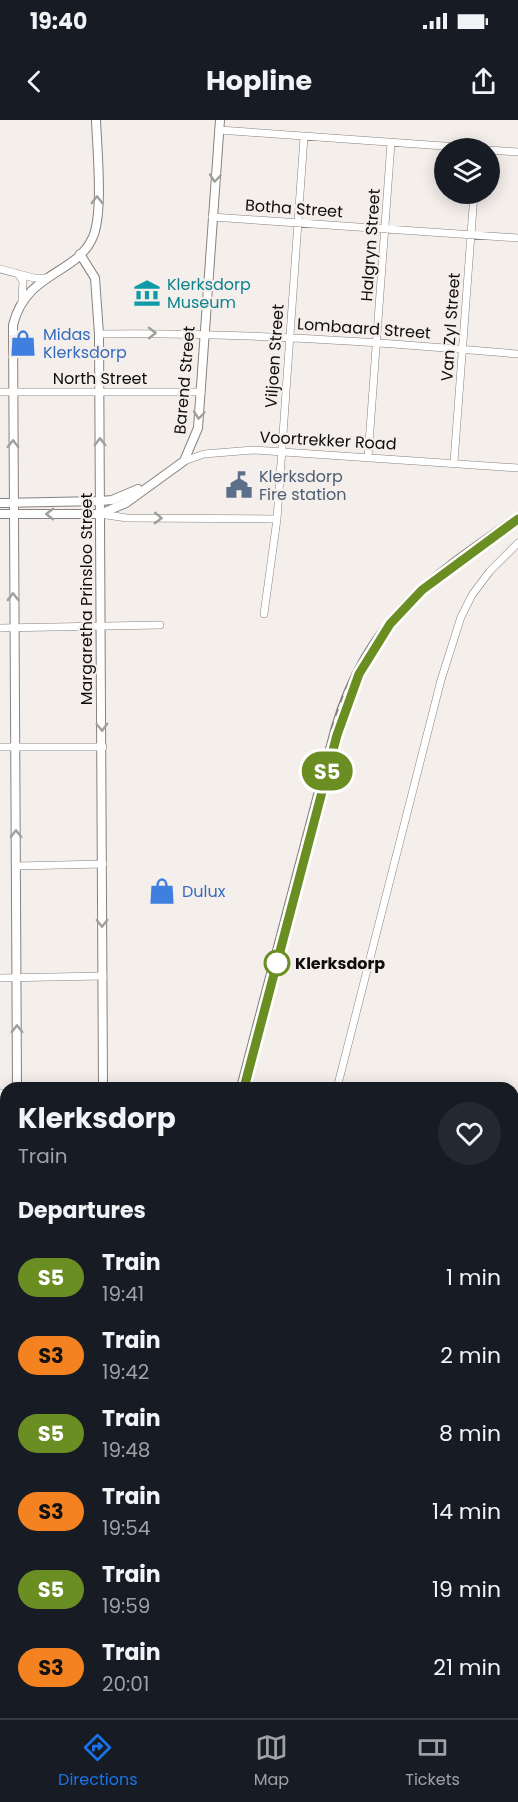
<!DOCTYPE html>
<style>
:root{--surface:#171b24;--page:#242831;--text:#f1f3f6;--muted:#9ea1a6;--line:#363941;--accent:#1a73e8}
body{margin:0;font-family:Poppins,sans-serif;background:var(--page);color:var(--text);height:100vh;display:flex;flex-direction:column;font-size:22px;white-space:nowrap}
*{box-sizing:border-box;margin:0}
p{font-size:20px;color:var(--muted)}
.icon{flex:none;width:33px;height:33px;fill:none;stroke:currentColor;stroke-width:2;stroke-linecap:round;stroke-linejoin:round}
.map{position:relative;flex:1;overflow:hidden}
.details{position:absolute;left:0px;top:962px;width:519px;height:638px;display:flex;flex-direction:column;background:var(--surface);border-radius:18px 18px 0 0;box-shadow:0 3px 15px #0003}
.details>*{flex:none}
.badge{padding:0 12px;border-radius:20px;font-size:21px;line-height:39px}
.tools{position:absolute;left:434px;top:18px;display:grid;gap:12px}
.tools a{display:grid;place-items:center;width:66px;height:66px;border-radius:50%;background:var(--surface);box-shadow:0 3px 15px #0003;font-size:30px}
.map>.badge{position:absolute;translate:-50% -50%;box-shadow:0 0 0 3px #fff}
h2{padding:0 18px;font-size:22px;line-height:54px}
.round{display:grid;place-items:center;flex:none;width:63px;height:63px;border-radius:32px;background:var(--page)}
.overview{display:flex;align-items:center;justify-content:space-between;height:102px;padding:0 18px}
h1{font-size:28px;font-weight:700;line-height:45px}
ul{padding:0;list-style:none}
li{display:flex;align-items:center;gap:18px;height:78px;padding:0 18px}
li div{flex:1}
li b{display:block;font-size:22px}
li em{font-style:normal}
li .badge{min-width:66px;font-weight:700;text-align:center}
.status{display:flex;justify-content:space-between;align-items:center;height:42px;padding:0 30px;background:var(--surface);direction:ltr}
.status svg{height:16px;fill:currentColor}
header{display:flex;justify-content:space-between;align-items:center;height:78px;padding:0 18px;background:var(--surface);font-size:27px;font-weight:700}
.dock{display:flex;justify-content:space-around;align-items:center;height:84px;border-top:2px solid var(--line);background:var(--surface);font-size:16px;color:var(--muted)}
.dock a{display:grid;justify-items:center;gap:3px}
.dock .current{color:var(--accent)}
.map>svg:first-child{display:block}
</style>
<div class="status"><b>19:40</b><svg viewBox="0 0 49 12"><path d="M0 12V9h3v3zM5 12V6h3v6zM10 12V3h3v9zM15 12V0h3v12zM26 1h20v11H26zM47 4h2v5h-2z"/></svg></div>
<header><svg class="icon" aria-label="back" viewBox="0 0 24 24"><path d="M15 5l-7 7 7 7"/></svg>Hopline<svg class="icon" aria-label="share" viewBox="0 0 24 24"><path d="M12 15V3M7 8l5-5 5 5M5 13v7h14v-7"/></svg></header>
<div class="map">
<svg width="518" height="1598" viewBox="0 0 518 1598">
<rect width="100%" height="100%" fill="#f5efec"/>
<path fill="#dab9a7" d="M122,1593H320L318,1598H122Z"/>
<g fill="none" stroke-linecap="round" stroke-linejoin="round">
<defs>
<path id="minor" d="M219,10L472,28
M489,30L518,32
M212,97L518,118
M0,149L34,158H46
M18,154L23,161L22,181
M99,214C240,212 378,222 518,234
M0,272H201
M368,337L391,23
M184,341L204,334L253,330L518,348
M454,342L474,74
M100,394L127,398L277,399
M264,494L277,399L304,17
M0,508L160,505
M0,627H103
M16,746L103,744
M0,858L103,856
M337,968L441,560L461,497L472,475L490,451L518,423
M0,973H6
M0,1340H6
M513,1376H518"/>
<path id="tertiary" d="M80,134L95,158L99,214L103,968
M0,383L100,381L112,380L138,369
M0,394H100L126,383L184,341L198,308L220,0
M17,968L13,205C26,152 75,155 92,119C104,96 97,28 96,0
M0,1214L6,1213
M0,1486L6,1465
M0,1527L6,1509"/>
</defs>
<use href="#minor" stroke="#87827f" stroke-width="8"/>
<use href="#tertiary" stroke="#87827f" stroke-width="10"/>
<use href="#minor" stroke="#fff" stroke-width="7"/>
<use href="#tertiary" stroke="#fff" stroke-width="8"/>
<defs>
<path id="rail" d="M238,968L333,607C366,497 428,456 518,394
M72,1598L73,1593
M82,1598L83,1593"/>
</defs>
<use href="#rail" stroke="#84807e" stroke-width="4.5"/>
<use href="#rail" stroke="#f5efec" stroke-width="2" stroke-dasharray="7" stroke-linecap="butt"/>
</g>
<defs><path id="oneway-chevron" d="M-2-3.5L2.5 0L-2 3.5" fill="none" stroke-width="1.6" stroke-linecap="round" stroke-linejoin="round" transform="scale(1.5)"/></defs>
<g stroke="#9f9f9e">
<use href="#oneway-chevron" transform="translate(215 58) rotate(95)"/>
<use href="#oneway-chevron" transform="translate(97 80) rotate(-90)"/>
<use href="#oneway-chevron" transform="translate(152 213) rotate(-1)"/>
<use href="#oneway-chevron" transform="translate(199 295) rotate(95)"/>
<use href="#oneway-chevron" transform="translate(100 322) rotate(-90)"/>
<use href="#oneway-chevron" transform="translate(13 324) rotate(-90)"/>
<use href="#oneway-chevron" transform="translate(50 394) rotate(-180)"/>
<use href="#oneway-chevron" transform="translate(158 398) rotate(1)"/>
<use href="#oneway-chevron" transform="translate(13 477) rotate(-90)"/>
<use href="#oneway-chevron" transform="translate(102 607) rotate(88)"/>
<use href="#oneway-chevron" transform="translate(16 714) rotate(-91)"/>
<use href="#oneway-chevron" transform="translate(102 803) rotate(90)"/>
<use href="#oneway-chevron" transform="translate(17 909) rotate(-90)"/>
</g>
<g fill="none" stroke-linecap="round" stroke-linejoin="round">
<defs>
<path id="line" d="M244,968L337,615L359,554L390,504L422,470L518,399"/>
</defs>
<use href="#line" stroke="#fff" stroke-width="14"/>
<use href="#line" stroke="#6b8e23" stroke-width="9"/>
</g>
<defs>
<symbol id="museum-bare" viewBox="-9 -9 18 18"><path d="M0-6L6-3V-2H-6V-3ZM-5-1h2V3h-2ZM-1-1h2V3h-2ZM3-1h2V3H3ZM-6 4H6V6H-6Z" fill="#0f9aa8" stroke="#f5efec" stroke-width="2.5" paint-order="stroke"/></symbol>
<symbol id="shop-bare" viewBox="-9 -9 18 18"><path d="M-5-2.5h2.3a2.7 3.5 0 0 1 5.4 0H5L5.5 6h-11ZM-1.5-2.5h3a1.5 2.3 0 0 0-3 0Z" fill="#3f7fe0" stroke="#f5efec" stroke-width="2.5" paint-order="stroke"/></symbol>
<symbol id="civic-bare" viewBox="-9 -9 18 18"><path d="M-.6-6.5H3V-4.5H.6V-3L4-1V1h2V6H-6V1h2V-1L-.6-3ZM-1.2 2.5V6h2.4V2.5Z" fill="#5c6f8a" stroke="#f5efec" stroke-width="2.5" paint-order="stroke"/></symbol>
</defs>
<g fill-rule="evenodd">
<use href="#museum-bare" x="128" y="154" width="38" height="38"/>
<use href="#shop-bare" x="4" y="204" width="38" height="38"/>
<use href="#civic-bare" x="220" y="346" width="38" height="38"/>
<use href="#shop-bare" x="143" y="752" width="38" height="38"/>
</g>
<circle fill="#fff" stroke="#6b8e23" stroke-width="3" cx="277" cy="843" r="12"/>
<g text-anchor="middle" stroke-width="4.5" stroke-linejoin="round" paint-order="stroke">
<g font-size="16" fill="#100e0d" stroke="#f5efec">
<text transform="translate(294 88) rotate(4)" y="6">Botha Street</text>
<text transform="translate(370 125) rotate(-86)" y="6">Halgryn Street</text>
<text transform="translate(450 207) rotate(-86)" y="6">Van Zyl Street</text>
<text transform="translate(364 208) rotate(4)" y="6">Lombaard Street</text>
<text transform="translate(274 236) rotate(-86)" y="6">Viljoen Street</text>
<text x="100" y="264">North Street</text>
<text transform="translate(184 260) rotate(-85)" y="6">Barend Street</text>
<text transform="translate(328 320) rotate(3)" y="6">Voortrekker Road</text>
<text transform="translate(86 479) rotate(-90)" y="6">Margaretha Prinsloo Street</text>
</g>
<g font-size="16" fill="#0d838f" stroke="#f5efec" text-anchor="start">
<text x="167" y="170">Klerksdorp<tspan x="167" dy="18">Museum</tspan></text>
</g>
<g font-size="16" fill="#366cbe" stroke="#f5efec" text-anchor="start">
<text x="43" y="220">Midas<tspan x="43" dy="18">Klerksdorp</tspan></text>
<text x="182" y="777">Dulux</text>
</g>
<g font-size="16" fill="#4e5e75" stroke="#f5efec" text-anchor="start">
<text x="259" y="362">Klerksdorp<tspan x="259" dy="18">Fire station</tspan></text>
</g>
<g font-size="16" font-weight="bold" fill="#100e0d" stroke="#f5efec" text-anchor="start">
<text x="295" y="849">Klerksdorp</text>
</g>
</g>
</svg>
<div class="tools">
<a><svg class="icon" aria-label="layers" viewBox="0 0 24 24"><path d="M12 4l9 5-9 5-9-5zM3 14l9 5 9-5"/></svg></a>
</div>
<b class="badge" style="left:327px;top:651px;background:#6b8e23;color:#fff">S5</b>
<section class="details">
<div class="overview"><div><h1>Klerksdorp</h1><p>Train</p></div><a class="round"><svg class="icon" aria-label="heart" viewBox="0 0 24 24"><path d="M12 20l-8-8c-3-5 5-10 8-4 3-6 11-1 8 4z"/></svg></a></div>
<h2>Departures</h2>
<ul>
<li><span class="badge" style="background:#6b8e23;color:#fff">S5</span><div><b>Train</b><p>19:41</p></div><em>1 min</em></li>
<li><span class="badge" style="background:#f58220;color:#111">S3</span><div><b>Train</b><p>19:42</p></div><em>2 min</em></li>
<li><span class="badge" style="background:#6b8e23;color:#fff">S5</span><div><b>Train</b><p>19:48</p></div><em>8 min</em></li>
<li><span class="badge" style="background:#f58220;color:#111">S3</span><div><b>Train</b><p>19:54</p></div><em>14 min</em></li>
<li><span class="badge" style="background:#6b8e23;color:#fff">S5</span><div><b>Train</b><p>19:59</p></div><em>19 min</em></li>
<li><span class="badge" style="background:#f58220;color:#111">S3</span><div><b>Train</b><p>20:01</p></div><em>21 min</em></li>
</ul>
</section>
</div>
<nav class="dock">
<a class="current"><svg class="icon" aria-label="directions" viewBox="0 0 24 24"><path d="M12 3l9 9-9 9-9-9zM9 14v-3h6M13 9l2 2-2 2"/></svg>Directions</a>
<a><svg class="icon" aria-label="map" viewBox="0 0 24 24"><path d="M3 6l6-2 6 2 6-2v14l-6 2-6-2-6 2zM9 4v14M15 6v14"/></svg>Map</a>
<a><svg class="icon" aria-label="tickets" viewBox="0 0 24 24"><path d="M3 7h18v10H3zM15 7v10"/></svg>Tickets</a>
</nav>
